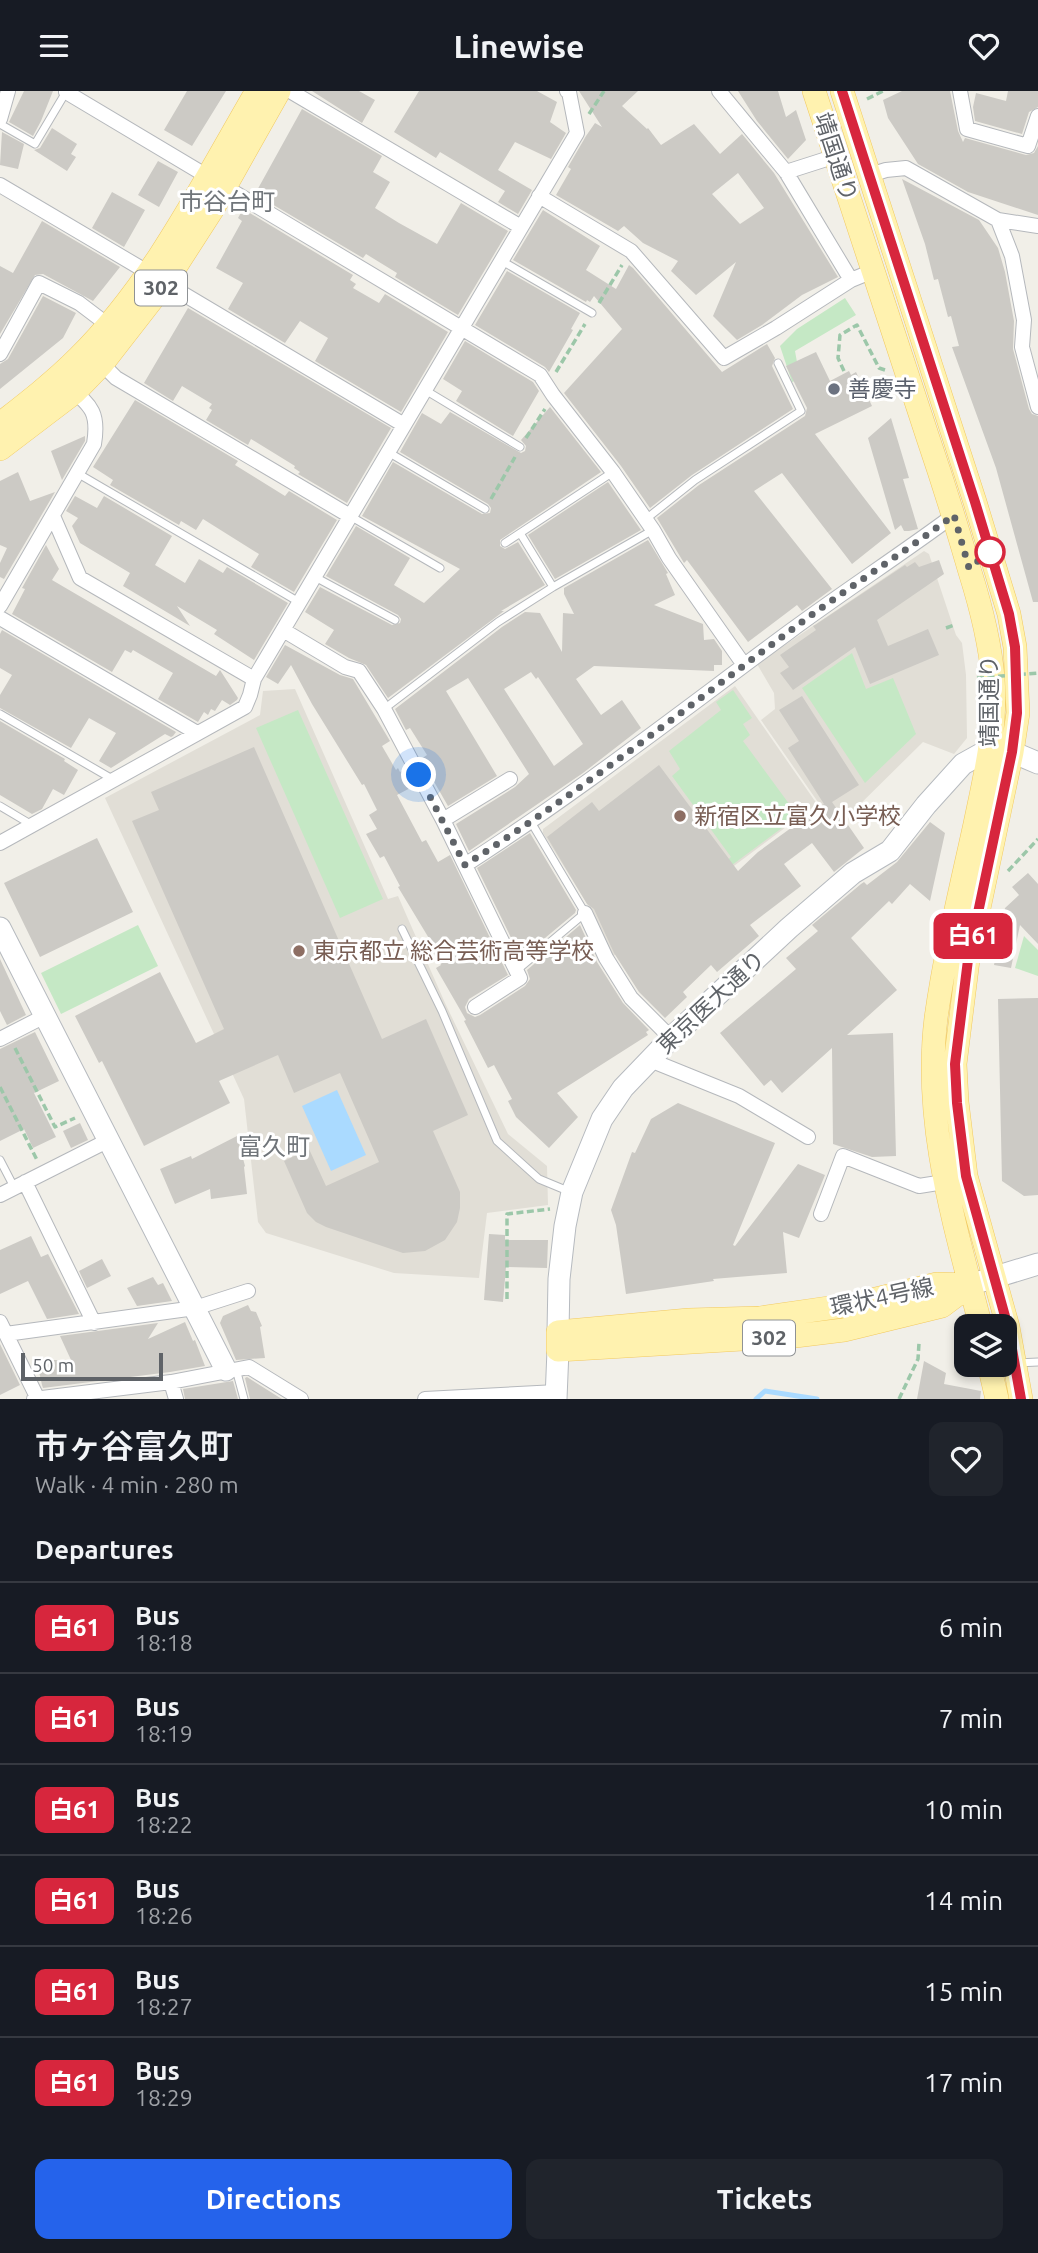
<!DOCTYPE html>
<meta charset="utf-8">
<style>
:root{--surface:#171b24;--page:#20242c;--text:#f1f3f6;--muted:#9ea1a6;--line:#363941;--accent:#2563eb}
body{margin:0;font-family:Ubuntu,"Noto Sans JP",sans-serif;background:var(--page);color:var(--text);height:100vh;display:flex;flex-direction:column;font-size:26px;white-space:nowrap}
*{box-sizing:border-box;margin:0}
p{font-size:23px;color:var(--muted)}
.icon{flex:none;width:38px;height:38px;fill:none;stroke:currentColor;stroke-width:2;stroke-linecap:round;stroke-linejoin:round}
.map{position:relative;height:1308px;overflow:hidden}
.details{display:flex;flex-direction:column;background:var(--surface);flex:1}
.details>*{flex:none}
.badge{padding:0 14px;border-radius:10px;font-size:24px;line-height:46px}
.buttons{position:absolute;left:954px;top:1223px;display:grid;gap:14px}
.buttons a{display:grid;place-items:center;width:63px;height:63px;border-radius:14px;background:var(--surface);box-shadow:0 4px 10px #0003;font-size:35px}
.scale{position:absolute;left:21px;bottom:18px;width:142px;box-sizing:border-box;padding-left:7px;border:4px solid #5f6368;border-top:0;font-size:19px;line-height:24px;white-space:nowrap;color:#5f6368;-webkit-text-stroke:5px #fff;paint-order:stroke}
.you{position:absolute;width:35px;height:35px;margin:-18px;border:5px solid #fff;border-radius:50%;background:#1a73e8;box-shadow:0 0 0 10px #1a73e833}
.map>.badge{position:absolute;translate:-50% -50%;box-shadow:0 0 0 4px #fff}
h2{padding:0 35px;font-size:26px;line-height:63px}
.round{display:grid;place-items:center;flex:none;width:74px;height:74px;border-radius:14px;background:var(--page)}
.head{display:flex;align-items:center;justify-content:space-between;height:119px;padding:0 35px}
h1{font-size:33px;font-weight:600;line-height:52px}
.primary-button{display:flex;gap:14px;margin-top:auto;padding:14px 35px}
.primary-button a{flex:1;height:80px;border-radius:14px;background:var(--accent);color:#fff;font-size:28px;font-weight:600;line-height:80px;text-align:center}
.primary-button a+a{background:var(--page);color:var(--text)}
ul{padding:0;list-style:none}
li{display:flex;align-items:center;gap:21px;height:91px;padding:0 35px;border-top:2px solid var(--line)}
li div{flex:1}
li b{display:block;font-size:26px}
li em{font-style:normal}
li .badge{min-width:77px;font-weight:700;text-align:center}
header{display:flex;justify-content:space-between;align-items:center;height:91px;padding:0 35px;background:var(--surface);font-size:32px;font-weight:600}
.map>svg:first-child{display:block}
</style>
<header><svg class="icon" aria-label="menu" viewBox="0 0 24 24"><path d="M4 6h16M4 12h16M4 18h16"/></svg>Linewise<svg class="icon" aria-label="heart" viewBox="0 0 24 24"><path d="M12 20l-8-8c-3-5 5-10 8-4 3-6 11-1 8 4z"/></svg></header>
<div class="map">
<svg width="1038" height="1308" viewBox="0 0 1038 1308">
<rect width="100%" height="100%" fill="#f1efe8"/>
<path fill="#e1ded6" d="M924,460L929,463L956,544L962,552L966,584L967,647L954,663L923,651L840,733L815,719L820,714L761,629L775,618L774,602L757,573Z
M735,595L817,713L612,866L588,814L543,742V738Z
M295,598L388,808L398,805L445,912L508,1043L547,1075L548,1114L487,1122L479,1187L394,1182L266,1142L258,1131L244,1008L105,707L260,624L263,600Z"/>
<path fill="#c5e8c5" d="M845,207L856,224L795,260L800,288L792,291L780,255L797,238Z
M852,562L866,598L893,587L916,643L865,692L802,597Z
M733,599L752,627L743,633L750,644L743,650L798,725L728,777L724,772L731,766L672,685L680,678L669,660L721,619L716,611Z
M298,619L383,808L340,827L256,637Z
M138,834L158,875L61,923L41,882Z
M1024,845L1038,859V885L1015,877Z"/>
<path fill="#aadaff" d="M337,999L366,1064L331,1080L302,1015Z"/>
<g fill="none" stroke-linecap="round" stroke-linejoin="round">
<path stroke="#aadaff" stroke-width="5" d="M756,1308L765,1300L817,1308"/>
</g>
<path fill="#cccac5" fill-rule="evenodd" d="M24,0H53L41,30L33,45L9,31Z
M187,0H226L192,55L164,39Z
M312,0H359L375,9L362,32Z
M419,0H537L557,11L550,31L566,42L551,68L515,51L498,79L532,99L518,123L498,111L505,100L440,61L436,67L394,41Z
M579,0H638L622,15L647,38L648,37L661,54L694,33L720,63L742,43L774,82L838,186L802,204L762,234L737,249L713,225L736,171L696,204L671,180L678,170L643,152L624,135L618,140L556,104L571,78L568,76L586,45L595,32L602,36ZM738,82L764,117L740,133L712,103Z
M738,0H778L786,26L796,19L806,49L788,68L757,30Z
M902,0H950L958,40L963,51L965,47L1026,64L1034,62L1038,55V124L968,101L918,73L888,27L883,9Z
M1008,0H1038V16L1029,21L1022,43L975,30L973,16L976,2L1006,10Z
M302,18L382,65L373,81L390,91L375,117L399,132L437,153L461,112L508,140L458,224L395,186L397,182L366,163L363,167L255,103Z
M52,37L77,53L71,63L76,66L67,80L34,59L40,57Z
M2,41L24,53L18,78L0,74Z
M158,70L178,81L159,116L138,104Z
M902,88L979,129L998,157L1005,181L1014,230L1013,258L1029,318L1032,323L1038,325V511H1033L996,377L952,256L959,255L951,225L948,226L938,188L934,189L925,153Z
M112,101L145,119L124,156L92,137Z
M243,118L353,184L350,189L356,193L353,197L379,212L385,203L448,241L401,321L315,270L328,247L300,230L285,252L228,218L243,192L216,177L242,130L238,127Z
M543,119L600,155L586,179L616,198L629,174L633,177L722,281L767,253L775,267L772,275L793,318L692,384L650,417L621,375L564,302L622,238L594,205L590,211L587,209L586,211L513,169Z
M42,130L120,176L93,210L43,183L35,184L0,243V175L13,182Z
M507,180L580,222L571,238L573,239L549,281L545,276L475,234Z
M43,205L76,222L63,247L0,298V273L8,268Z
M188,217L391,337L347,412L298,383L300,381L294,377L295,375L251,348L248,354L206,329L212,319L209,317L212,313L182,295L173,310L144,292Z
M465,250L533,291L539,300L513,345L456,310L462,300L443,288Z
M816,261L830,290L849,280L851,284L856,281L872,315L815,343L891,442L852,473L782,382L754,400L832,498L802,520L797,514L748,551L687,469L684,472L657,427L699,394L805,325L807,317L786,275Z
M135,309L238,370L235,374L285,405L289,400L337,429L294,501L251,476L259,463L203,428L196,439L181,430L179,434L110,394L113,389L93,376Z
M550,316L601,381L500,449V455L505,458L518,451L545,494L501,520H504L388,607L366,574L349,567L325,553L334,539L305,521L320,496L392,534L400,532L401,528L398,524L326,485L356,435L410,467L394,494L424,512L460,478L362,425L393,371L482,423L490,422L491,417L488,413L400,361L422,322L441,333L450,321L521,362L525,360L526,355L521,349Z
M891,327L909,387L903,388L918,438L909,440H904L901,434L895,439L868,347Z
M85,345V350L62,389L51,360Z
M18,381L30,410L55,401L4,488L0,486V472L7,457L0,454V390Z
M608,391L641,439L555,488L528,444Z
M75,405L97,417L104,405L172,445L155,474L185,492L199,468L223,482L227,476L288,512L254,569L214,543L217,539L177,515L190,535L123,495L130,482L80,452L72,435L78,427L66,420Z
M648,449L668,482L666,483L675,504L654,514L703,533L704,549L714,548L722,560V574H714V580L594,575L576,588L601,624L622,609L641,637L583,682L469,760L456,733L515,696L529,683L468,587L446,600L497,685L448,715L421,668L427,664L410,637L406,639L395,618L502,536L525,521L540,522L562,561L563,522L574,523L564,503V497ZM531,581L536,588L538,586L583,653L554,675L504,598Z
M46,454L59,478L52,489L216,585L220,579L238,607L237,609L230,614L222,609L215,620L211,618L208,624L204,621L198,631L158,608L173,582L133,559L131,562L125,559L112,581L12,523L25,498L22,497Z
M939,469L944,483L877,529L888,555L928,538L939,564L870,593L855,556L793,599L780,582L789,576L780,564L816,539L813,535L815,534L905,474L907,476L915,471L919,476Z
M2,539L176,641L173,645L171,646L165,643L111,677L99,670L116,642L89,627L71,657L0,617V604L12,584L0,577V543Z
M285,554L340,584L353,588L390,650L382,655L396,679L398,677L400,681L405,678L414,695L397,704L422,751L426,749L438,771L450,764L508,884L469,908L465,916L467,922L475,926L480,924L525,895L530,888L527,879L580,834L597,871L623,912L649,939L646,941L648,944L557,1002L578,1026L549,1057L516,1026L508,1010L512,1008L494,974L488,977L464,930L466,929L436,877L441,874L427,851L430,849L398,796L400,795L384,765L380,767L366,743L377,738L369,724L377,719L364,693L362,694L312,613L291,574L278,593L266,586Z
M802,605L859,694L832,711L864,757L834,781L812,752L784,773L801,795L750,834L759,845L717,881L711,874L683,901L687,906L665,927L639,901L614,862L594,818L587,813L547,746L592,711L599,720L659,674L738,780L758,761L824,713L788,657L799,650L779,619Z
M0,630L65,668L64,670L78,679L64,704L53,698L42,718L32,723L0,704Z
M254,656L382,948L426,928L468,1024L433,1040L460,1101V1117L457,1131L445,1149L425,1160L403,1162L388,1157L326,1136L316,1131L307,1122L284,1070L309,1058L326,1095L379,1071L340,982L294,1002L278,964L219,990L230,1012L144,1055L102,970L99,972L75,925L160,881L196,952L224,938L132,730L159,719L151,701Z
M930,731L945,742L930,810L910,793L892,813L889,810L851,847L897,899L847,944L893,942L896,1065L872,1066L833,1053L832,957L782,1002L771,989L764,995L720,942L796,878L786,867L818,840L812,834L861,793L864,791L867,794L897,771Z
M530,742L576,819L575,822L521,867L477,777Z
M97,747L133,821L40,866L4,792Z
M1028,782L1038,793V853L1020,834L1011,877L994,874L1005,817L1019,804L1012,796Z
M0,868L26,924L7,934L0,920Z
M1038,907V1104L1024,1105L1002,1090L998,908Z
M35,941L59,990L34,1002L56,1046L33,1057L24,1038L0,1050V958Z
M678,1012L775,1052L733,1154L735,1155L798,1073L825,1084L799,1147L783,1141L787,1182L713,1188L714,1190L626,1203L616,1134L611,1119L632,1061L635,1062L651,1028Z
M80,1032L88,1049L71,1057L63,1040Z
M237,1045L245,1075L244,1076L247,1103L211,1108L210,1098L175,1113L160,1078L191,1065L192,1068Z
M489,1143L505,1144V1149H548L547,1177L506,1176L503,1211L484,1209Z
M31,1145L41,1166L48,1163L79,1223L47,1228L28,1190L0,1203V1159Z
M102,1168L111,1185L87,1197L79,1180Z
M153,1186L158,1194L163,1192L172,1210L137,1215L127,1197Z
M248,1214L251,1220L256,1221L262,1235L260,1236L265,1267L236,1269L220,1232L223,1225Z
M185,1231L193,1250L195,1249L205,1275L170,1281L43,1297L42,1294L38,1276L50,1269H71L60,1245L158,1232L148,1248Z
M0,1253L20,1294L0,1304Z
M924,1270L946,1282L944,1293L981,1300L980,1308H917Z
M247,1286L277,1305L282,1308H250L245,1287Z
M233,1290L238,1308H185L183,1298Z"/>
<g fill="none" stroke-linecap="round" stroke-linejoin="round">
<defs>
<path id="lane" d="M0,33L35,53L66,1
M502,170L592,222
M425,299L520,356
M388,361L485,418
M77,382L299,511
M350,425L440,477
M646,428L695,389L801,320L778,272
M520,442L553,496
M505,452L613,381
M315,486L395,529
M384,618L498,531L553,496L653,439
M0,623L114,689
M0,715L32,734
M402,838L442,920L497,1050L539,1088L568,1100
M517,879L585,822L531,731
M0,1069L14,1096
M1017,1272L1038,1271
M236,1278L244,1308"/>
<path id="street" d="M290,0L521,136
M719,0L786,81L851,189
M960,0L967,38L1028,55L1038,25
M66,1L540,284L553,304L613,381L653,439L669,467L744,574
M0,28L8,0
M786,81L836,65
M870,84L886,79L906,77L998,129L1038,135
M0,94L149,182
M539,105L631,160L724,267L776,237L851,189L873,180
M998,129L1012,165L1024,229L1022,256L1038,316
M165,192L404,334
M0,263L39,192L79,212L108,234
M102,273L116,287L350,425
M53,425L80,487L254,588
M0,515L94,353C99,323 92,315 70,297
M0,527L197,642
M283,539L345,576L359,580L384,618L443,729L520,887L475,916
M443,729L510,688
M0,752L245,616L250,604L254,588L577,42L569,1L567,0
M465,774C577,702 682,620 789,541C843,501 900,464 954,424
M585,822L606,867L631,907L671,947
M0,948L45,925
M650,969L739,1005L808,1046
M25,1091L94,1232
M0,1104L109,1049
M821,1123L843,1065L919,1095L944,1091
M0,1231L38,1308
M6,1243L195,1217L248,1200
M171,1291L176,1308
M34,1308L171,1291L249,1276L301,1308
M425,1308L557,1301"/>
<path id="secondary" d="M0,837L226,1279
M979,1191L1038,1173
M558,1241L559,1188L565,1135L572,1101L602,1028L623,997L671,947L789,837L853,782L890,760L926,714L963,673L990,658L1012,661L1038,672
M556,1308L558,1259"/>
<path id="primary" d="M814,0C852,116 890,231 928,347C943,391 957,436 970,481C981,516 990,551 993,587C997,637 985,685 975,733C961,797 945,862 936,927C923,1033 955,1134 981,1236
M842,0L975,411L1009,523L1015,556L1018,622L1012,661L968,869L955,973L957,1011L966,1085L1008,1236L1021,1308
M0,333C27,312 54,291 78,267C154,192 203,92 257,0
M0,358L75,301L102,273L165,192L212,119L279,0
M937,1193L970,1194L942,1215L844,1239L795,1245L558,1259V1241L689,1229L760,1227L856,1213Z
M989,1274L997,1308"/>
</defs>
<use href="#lane" stroke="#b5b8bc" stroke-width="9"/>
<use href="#street" stroke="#b5b8bc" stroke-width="16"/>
<use href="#secondary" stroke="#b6babf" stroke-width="23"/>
<use href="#primary" stroke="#f2c960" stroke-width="24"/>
<path stroke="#9cc7a9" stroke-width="3.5" stroke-dasharray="7 3.5" stroke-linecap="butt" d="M867,8L883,0
M589,23L604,0
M599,212L622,174
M844,280L838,267L840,244L857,234L879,277L885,279
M556,281L585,233
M526,347L545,318
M491,408L515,366
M946,537L954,534
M1008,780L1038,748
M15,957L55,1036L75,1027
M0,996L37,1069
M507,1208V1123L550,1118
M899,1308L918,1268L919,1252"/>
<use href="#lane" stroke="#fff" stroke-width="7"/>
<use href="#street" stroke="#fff" stroke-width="14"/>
<use href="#secondary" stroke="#fff" stroke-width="21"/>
<use href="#primary" stroke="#fff2af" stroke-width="23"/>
<path stroke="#9cc7a9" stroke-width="3.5" stroke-dasharray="7 3.5" stroke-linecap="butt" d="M977,587L1038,582"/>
</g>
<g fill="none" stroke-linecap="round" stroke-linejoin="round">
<defs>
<path id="line" d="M842,0L975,411L1009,523L1015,556L1017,622L1012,661L968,869L955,973L957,1012L966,1085L1008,1236L1021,1308"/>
</defs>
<use href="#line" stroke="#fff" stroke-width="16"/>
<use href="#line" stroke="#d7263d" stroke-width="10"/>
<path stroke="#5f6368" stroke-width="7" stroke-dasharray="0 12.6" d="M419,684L465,774C583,699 694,611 806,528C855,492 906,460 954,424L969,477L990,461"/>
</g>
<circle fill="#6b7280" stroke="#fff" stroke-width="2.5" cx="834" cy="298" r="7"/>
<circle fill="#fff" stroke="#d7263d" stroke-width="3.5" cx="990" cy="461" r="14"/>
<g fill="#8d6e63" stroke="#fff" stroke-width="2.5">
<circle cx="680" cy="725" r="7"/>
<circle cx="299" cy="860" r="7"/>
</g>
<g text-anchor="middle" stroke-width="6" stroke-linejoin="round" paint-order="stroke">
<g fill="#fff" stroke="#8f9295" stroke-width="2">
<rect x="135" y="179.5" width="52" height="35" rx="5"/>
<rect x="743" y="1229.5" width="52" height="35" rx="5"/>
</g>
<g font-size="21" font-weight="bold" fill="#5f6368">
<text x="161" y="204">302</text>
<text x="769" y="1254">302</text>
</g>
<g font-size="23" fill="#5f6368" stroke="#fff">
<text transform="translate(836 66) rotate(72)" y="8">靖国通り</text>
<text transform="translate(989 610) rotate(-90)" y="8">靖国通り</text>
<text transform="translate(711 911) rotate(-43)" y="8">東京医大通り</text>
<text transform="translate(882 1206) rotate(-12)" y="8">環状4号線</text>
</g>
<g font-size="23" fill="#5b616d" stroke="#fff" text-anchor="start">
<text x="848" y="306">善慶寺</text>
</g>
<g font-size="23" fill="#785e54" stroke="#fff" text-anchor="start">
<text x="694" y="733">新宿区立富久小学校</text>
<text x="313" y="868">東京都立 総合芸術高等学校</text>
</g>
<g font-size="24" fill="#70757a" stroke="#fff">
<text x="227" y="119">市谷台町</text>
<text x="274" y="1064">富久町</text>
</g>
</g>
</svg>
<div class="buttons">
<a><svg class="icon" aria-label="layers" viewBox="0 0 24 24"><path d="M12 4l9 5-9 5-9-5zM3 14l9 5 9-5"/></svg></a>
</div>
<div class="scale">50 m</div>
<div class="you" style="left:419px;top:684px"></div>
<b class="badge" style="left:973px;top:845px;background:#d7263d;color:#fff">白61</b>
</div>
<section class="details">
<div class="head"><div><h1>市ヶ谷富久町</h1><p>Walk · 4 min · 280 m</p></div><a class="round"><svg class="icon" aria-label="heart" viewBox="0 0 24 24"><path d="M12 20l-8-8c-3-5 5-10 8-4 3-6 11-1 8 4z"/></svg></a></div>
<h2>Departures</h2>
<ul>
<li><span class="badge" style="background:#d7263d;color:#fff">白61</span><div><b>Bus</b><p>18:18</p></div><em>6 min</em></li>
<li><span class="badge" style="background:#d7263d;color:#fff">白61</span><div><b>Bus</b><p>18:19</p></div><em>7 min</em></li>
<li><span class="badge" style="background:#d7263d;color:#fff">白61</span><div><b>Bus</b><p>18:22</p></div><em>10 min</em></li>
<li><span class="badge" style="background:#d7263d;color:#fff">白61</span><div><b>Bus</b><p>18:26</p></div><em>14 min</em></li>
<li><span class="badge" style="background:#d7263d;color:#fff">白61</span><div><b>Bus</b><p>18:27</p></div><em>15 min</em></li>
<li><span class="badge" style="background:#d7263d;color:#fff">白61</span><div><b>Bus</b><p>18:29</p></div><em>17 min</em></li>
</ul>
<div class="primary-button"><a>Directions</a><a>Tickets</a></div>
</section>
